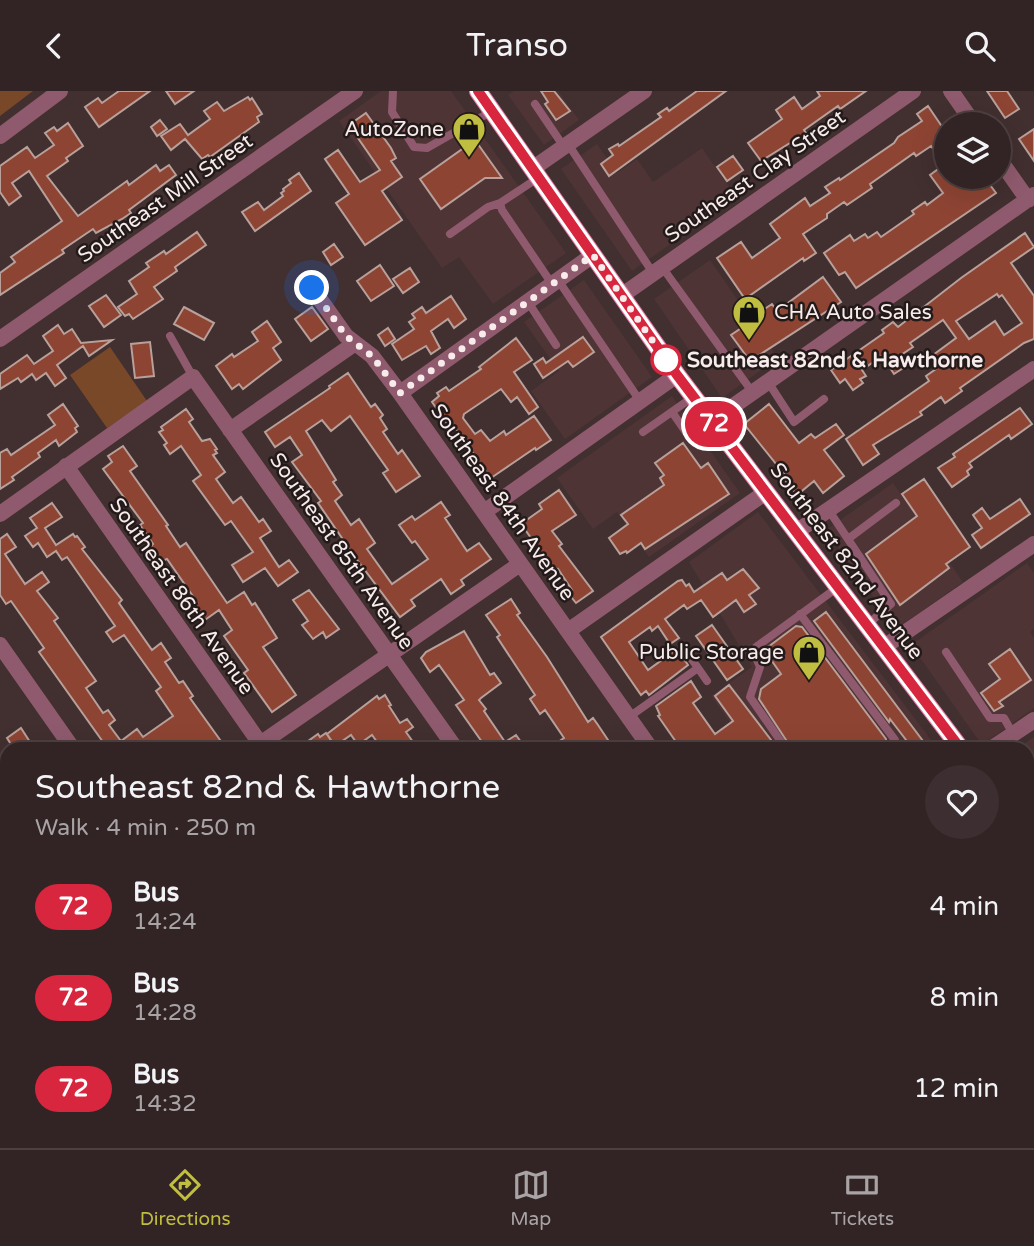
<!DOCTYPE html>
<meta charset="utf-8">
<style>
:root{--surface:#322324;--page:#3d2f31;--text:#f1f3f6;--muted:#a8a4a6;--line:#4d4041;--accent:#c0be40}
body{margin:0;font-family:"Varela Round",sans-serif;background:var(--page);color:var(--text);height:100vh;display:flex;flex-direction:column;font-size:26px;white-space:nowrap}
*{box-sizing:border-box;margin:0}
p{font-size:23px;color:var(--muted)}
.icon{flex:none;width:38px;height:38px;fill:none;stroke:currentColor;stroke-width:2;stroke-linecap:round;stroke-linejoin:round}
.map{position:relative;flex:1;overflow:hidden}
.side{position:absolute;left:0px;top:651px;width:1034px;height:406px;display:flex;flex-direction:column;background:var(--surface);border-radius:21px 21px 0 0;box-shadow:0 7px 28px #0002,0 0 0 2px var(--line)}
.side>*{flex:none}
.badge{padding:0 14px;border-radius:23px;font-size:24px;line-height:46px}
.buttons{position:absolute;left:934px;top:21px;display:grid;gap:14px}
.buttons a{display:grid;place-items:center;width:77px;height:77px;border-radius:50%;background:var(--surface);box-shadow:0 7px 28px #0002,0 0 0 2px var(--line);font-size:35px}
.you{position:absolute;width:35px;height:35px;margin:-18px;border:5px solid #fff;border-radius:50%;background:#1a73e8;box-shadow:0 0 0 10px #1a73e833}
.map>.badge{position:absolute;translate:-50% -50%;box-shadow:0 0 0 4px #fff}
.round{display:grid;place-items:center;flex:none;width:74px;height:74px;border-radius:37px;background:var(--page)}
.summary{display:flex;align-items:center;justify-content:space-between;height:119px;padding:0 35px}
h1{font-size:33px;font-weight:600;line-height:52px}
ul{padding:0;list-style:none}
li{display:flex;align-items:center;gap:21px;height:91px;padding:0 35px}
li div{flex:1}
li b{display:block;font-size:26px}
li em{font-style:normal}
li .badge{min-width:77px;font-weight:700;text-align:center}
header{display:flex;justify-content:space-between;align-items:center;height:91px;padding:0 35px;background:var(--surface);font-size:32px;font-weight:600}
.tab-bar{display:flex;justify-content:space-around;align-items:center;height:98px;border-top:2px solid var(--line);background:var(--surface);font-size:19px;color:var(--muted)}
.tab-bar a{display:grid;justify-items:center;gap:4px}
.tab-bar .selected{color:var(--accent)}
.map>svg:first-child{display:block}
</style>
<header><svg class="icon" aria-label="back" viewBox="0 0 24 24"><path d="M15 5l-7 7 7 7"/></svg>Transo<svg class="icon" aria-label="search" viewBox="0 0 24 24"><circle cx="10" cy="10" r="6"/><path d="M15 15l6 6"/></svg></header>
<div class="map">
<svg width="1034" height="1057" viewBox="0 0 1034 1057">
<rect width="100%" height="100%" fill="#422f30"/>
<path fill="#4f3435" d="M381,0H451L566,162L493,213L459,166L442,177L339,30Z
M514,0H558L579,29L544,54L508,4Z
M597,53L617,82L637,68L653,91L702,57L737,107L632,180L561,78Z
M710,169L778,267L722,307L654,208Z
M584,189L652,286L565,348L531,300L559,280L524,231Z
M672,305L740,402L649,466L617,421L593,438L557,387Z
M893,392L963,491L896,538L826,439Z
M758,421L938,658H750L711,605L752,576L689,471Z
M1027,472L1034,482V538L1030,541L1034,547V617L982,654L911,554Z
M1034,646V718L1027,708V658H1017Z
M1027,775L1034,784V970L1027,974Z"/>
<path fill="#784829" d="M0,0H33L0,25Z
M110,256L147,310L107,337L70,284Z"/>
<path fill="#8e4433" stroke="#b8a09b" stroke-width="2" fill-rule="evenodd" d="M119,0H150L99,36L85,16L98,7L102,12Z
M166,0H194L175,13Z
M541,0H554L570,20L556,29L545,13L548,11Z
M697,0H726L609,85L601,73L613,64L609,58L618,53L619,55L661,26L658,23L667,17L669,20Z
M817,0H866L840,18L838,15L804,39L806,42L761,70L748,52L782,28L776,19L794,6L802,18L820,5Z
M987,0H1007L1019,18L1005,27Z
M248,6L250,9L252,7L262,23L257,26L259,31L210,66L208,64L202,68L185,48L171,59L161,45L180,33L188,44L210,28L204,20L217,11L224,20Z
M928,15L947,43V77L931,55L916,65L914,62L870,93L872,97L847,114L844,111L827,123V127L803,143L816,162L804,170L803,167L745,208L717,167L741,151L752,167L780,147L770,133L805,107L810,115L830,102L825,96L839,87L840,89L894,52L898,46L922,30L917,23Z
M366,22L391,57L396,67L391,70L402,86L382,100L402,129L365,154L336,112L349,103L325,68L338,59L360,91L380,79L349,34Z
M160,29L167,38L157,45L151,36Z
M68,32L83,55L66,67L68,70L47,85L78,125L127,90L129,94L156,74L160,80L169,74L176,84L129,119L131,122L122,128L96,142L93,138L62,159L64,162L0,204V182L15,171L11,166L62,130L29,80L12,92L21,105L9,114L0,101V75L27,56L35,67L54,54L45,42L54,36L57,40Z
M1034,38V70L1019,48Z
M475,49L502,87H485L441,118L420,88Z
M733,65L743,79L727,90L717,76Z
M941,76L947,86H984L996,102L856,197L845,181L839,184L824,162L850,144L854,150L865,143L868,147L877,141L881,146L914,123L912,120L925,111L927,114L943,102L930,84Z
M299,82L311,100L255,140L242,121L258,111L264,119L283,105L281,102L284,100L283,98L291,92L289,89Z
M197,141L206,154L175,176L177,180L154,196L163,208L133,228L129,223L125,225L118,216L137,203L129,190L149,176L146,172L164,160L166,163Z
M1025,142L1034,156L1011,172L1034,205V248L1024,252L960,297L962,300L945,312L941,306L920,321L922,324L873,354L879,363L863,374L846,348L929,290L926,285L936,278L929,267L956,247L943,229L910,252L913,256L901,264L908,274L894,283L882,265L862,279L866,285L860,288L863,292L853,299L845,288L840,292L831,279L884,242L882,239L893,231L898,236L961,187ZM997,203L999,206L1002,204L1022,232L1004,244L995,230L969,248L956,230Z
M334,153L343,166L331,174L323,161Z
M380,174L394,195L371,210L357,190Z
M410,177L419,191L403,202L393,188Z
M823,186L841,211L750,270L731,244L762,223L760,221L772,213L777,220Z
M106,204L121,224L104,236L89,215Z
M451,205L466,228L454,237L448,228L431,240L440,257L431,263L426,255L402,269L392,253L414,238L409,231L415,227L412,223L422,216L426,222Z
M184,216L214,232L204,249L174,233Z
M312,216L328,238L311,250L295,228Z
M267,230L281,251L273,257L281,269L243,298L239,293L232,298L216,275L232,263L234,266L258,250L252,241Z
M58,234L64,243L72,238L81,252L112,249L89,265L83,255L57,274L66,287L55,295L46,282L36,289L32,283L21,291L18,287L0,298V283L27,264L34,273L53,260L43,245Z
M388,237L395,248L385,255L378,244Z
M583,246L594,261L573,276L568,270L543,287L534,273L543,267L546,272Z
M516,247L532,269L514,281L538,316L529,323L517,306L511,311L501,298L464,323L463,327L475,343L481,339L490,350L504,340L506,344L534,325L551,349L536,359L535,357L491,387L449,329L446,331L432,311L439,305L437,302L446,296L449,300L481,278L479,276Z
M150,251L154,285L135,287L131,253Z
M348,282L371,316L375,313L383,324L380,327L387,338L383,341L398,363L402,359L420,385L396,401L383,382L388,379L350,325L331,340L322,329L306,340L336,389L333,391L342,404L335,410L351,434L359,428L375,452L367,458L392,493L428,468L415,450L412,452L399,434L412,425L415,429L441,411L450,424L445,427L467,460L479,452L491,468L461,489L464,494L451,503L441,488L411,509L415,515L400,526L355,466L318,412L321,410L292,371L302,364L290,346L275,356L265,341L330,297L329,295Z
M63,313L78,335L75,337L77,341L59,355L56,349L38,362L40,366L12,386L14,389L0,398V362L7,358L11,364L55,334L48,324Z
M769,313L799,352L811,343L815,347L836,333L844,344L824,359L844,385L823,402L814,390L797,404L782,385L784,383L744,333Z
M1020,317L1032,333L1011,348L1009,344L969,372L972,376L967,380L969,384L952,396L938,377L955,366L953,363Z
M186,318L193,328L189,331L202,350L210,348L217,358L215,359L217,362L213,364L225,381L216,388L223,398L233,412L241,406L259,431L263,428L271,440L260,447L279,476L289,469L298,481L278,495L265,477L243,491L232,474L253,461L231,430L225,434L193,390L201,384L181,355L170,363L164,354L167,352L159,341L163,339L161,336Z
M683,352L701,377L708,372L729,403L645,458L641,452L627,462L626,460L620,463L609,447L628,433L621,424L664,394L660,387L664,384L655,372Z
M123,355L137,375L130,380L168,434L166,435L180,456L186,452L227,512L244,501L252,514L255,512L277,547L263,556L296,604L272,621L244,582L248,579L224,545L232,539L219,519L205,529L193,514L197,511L167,468L159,471L149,458L153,453L140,434L143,432L103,378L112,371L108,365Z
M924,388L970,456L946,473L949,477L900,514L866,463L917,425L902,403Z
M559,399L576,424L552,440L562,453L559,455L593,500L576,512L568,502L572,499L558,478L554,481L544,466L541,468L533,457L536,454L521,433L542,418L539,413Z
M1020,408L1030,423L981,457L972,444L982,437L973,424L982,417L990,428Z
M52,412L62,426L45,437L56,454L73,443L75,446L77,445L85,456L82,458L122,509L119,512L152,559L161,552L171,567L165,571L179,592L183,590L193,605L190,607L223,653L216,658H108L39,561L44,557L11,510L6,513L0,504V448L7,443L16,456L5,463L25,493L42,481L49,491L37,500L58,527L54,530L96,590L86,597L103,622L108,619L115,629L109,634L121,650L137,638L143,646L173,625L156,600L161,596L124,544L113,551L106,541L115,535L67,466L62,469L56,460L47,466L38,452L33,456L25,445L37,437L30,427Z
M743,478L759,497L749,504L756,513L744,521L736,509L713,526L701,509L687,518L684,514L665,528L679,547L670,553L658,535L652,540L650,536L629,551L648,579L677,558L688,574L649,604L646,600L641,604L601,546L678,490L682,489L686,495L689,493L694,501L722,482L727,489Z
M309,499L339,538L326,547L323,541L313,548L302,534L308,530L293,509Z
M511,508L520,522L517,524L547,566L588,631L593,627L598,634L610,652L607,654L610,658H568L561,649L564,647L545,619L540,623L530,608L535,604L497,546L500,544L486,524Z
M826,521L929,658H913L890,628L889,631L814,530Z
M712,534L743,578L727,589L696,545Z
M796,535L802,536L886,648L884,658H792L759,608L761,598L781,583L767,563L768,556Z
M464,540L490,584L494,582L501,592L481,607L479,609L486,618L484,620L505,651L516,644L526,658H487L456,614L464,609L439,574L430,581L421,567L426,561Z
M1010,558L1031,589L999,611L1003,615L994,620L981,602L1000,588L989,573Z
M691,590L701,606L693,612L715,643L733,630L715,605L729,594L778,658H681L658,625L660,624L656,615Z
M385,604L391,614L389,615L400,632L407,628L413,636L406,641L418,658H382L372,644L358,654L351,644L335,655L327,643L377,605L379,608Z
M21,637L30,651L33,658H14L7,647Z
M326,642L332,651L326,655L328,658H297L318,643L320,646Z"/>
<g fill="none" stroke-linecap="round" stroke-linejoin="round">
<path stroke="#8f5a6d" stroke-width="8" d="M393,0L392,21L414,56L427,57L492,20
M535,13L564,56
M568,53L653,182
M538,87L500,112L502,119L552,193
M450,143L488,116L500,112
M662,176L753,302
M558,189L640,310
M528,211L556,254
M170,245L193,286
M768,291L794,331L824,308
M672,321L690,347
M643,341L693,306
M828,418L891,513L867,534
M848,448L896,412
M800,523L895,649L894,658
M946,561L990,627H1004L1013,643
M688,563L698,577
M629,626L698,577L707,590
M786,658L750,606L760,576L755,564L756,556L838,496
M1027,683L1034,693
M1027,942L1034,949"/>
<path stroke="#8f5a6d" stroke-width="16" d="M951,0L974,33
M0,45L60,0
M999,68L1028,109
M532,78L644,0
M312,197L346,245L372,265L400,302L651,658
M621,205L913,0
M0,248L355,0
M400,302L593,164
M712,330L1034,104
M230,339L354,253
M66,375L264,658
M484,421L677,284
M0,423L193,286L456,658
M796,441L1034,278
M568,540L766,401
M0,554L73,658
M884,556L1034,453
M253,658L520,473
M991,658L1034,629
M1027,805L1034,800
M0,821L7,831
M1027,983L1034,979
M161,1050L166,1057
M347,1050L352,1057
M538,1050L543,1057
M730,1050L735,1057
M212,1057L222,1050
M791,1057L802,1050
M924,1057L931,1050"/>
<path stroke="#e77ba4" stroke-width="18" d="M478,0L677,284L961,658
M1027,745L1034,754"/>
</g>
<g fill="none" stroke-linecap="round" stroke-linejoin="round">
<defs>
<path id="line" d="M478,0L677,284L961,658"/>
</defs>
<use href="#line" stroke="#fff" stroke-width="16"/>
<use href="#line" stroke="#d7263d" stroke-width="10"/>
<path stroke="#f8ebeb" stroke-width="7" stroke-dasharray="0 12.6" d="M312,197L346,245L372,265L400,302L593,164L666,269"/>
</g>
<defs>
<symbol id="shop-pin" viewBox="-11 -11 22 30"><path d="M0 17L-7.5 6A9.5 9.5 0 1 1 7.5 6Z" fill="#c0be40" stroke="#231a1a"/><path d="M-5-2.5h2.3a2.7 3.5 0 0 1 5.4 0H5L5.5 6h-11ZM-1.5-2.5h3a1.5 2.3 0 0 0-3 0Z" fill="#111"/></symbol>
</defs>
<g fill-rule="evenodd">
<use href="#shop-pin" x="450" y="19" width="38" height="52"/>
<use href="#shop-pin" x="730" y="202" width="38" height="52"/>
<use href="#shop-pin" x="790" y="542" width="38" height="52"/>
</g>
<circle fill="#fff" stroke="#d7263d" stroke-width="3.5" cx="666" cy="269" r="14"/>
<g text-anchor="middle" stroke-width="5" stroke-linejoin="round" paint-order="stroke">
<g font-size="21" fill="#f8ebeb" stroke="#231a1a" text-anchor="end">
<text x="444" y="45">AutoZone</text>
<text x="774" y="228" text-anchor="start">CHA Auto Sales</text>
<text x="784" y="568">Public Storage</text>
</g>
<g font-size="21" fill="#f8ebeb" stroke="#231a1a">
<text transform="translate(755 85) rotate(-35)" y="7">Southeast Clay Street</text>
<text transform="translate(165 107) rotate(-35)" y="7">Southeast Mill Street</text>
<text transform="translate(503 411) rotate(55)" y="7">Southeast 84th Avenue</text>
<text transform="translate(342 460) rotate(55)" y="7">Southeast 85th Avenue</text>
<text transform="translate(847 470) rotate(53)" y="7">Southeast 82nd Avenue</text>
<text transform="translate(182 505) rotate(55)" y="7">Southeast 86th Avenue</text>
</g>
<g font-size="21" font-weight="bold" fill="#f8ebeb" stroke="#231a1a" text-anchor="start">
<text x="687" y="276">Southeast 82nd &amp; Hawthorne</text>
</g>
</g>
</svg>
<div class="buttons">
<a><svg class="icon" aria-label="layers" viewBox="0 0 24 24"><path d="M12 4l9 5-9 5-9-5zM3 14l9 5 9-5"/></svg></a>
</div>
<div class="you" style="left:312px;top:197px"></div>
<b class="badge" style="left:714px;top:333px;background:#d7263d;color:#fff">72</b>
<section class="side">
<div class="summary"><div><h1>Southeast 82nd &amp; Hawthorne</h1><p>Walk · 4 min · 250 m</p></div><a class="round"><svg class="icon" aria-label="heart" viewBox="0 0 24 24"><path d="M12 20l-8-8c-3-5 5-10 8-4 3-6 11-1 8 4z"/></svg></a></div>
<ul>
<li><span class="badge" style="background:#d7263d;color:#fff">72</span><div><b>Bus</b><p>14:24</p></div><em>4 min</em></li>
<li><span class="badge" style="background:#d7263d;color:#fff">72</span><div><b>Bus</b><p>14:28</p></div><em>8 min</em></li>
<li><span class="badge" style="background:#d7263d;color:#fff">72</span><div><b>Bus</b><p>14:32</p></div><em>12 min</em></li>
</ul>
</section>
</div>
<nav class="tab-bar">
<a class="selected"><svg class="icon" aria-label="directions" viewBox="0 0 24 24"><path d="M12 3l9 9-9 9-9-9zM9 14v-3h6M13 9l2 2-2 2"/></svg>Directions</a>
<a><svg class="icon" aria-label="map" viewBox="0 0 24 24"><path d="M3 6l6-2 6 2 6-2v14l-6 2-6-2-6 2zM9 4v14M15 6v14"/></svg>Map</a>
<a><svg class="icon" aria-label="tickets" viewBox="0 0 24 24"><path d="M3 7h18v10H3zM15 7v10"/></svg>Tickets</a>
</nav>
